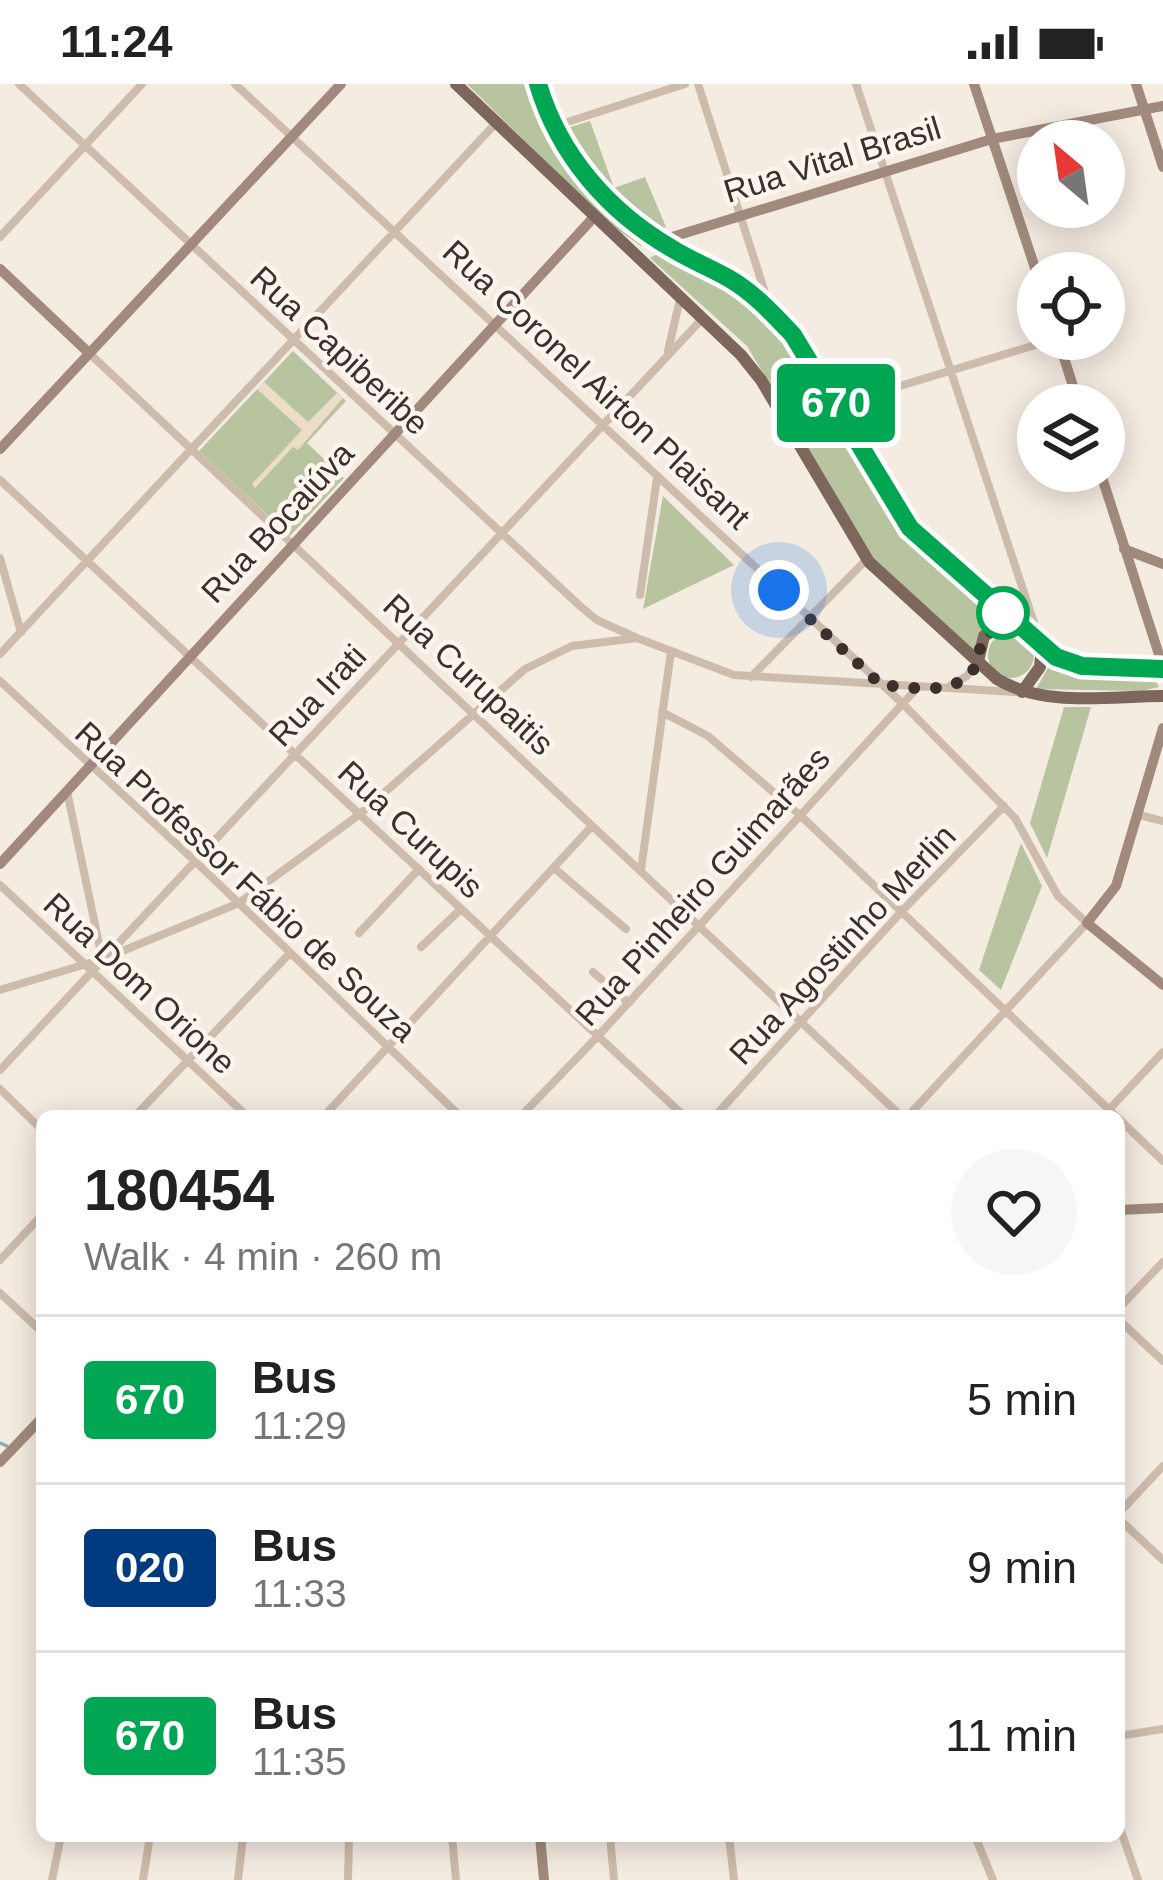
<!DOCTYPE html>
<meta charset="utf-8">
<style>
:root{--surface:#fff;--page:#f6f6f6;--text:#222;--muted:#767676;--line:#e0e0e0}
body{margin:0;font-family:Arial,sans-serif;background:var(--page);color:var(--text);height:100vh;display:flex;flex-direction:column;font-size:45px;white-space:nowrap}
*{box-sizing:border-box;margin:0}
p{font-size:39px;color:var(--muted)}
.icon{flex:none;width:66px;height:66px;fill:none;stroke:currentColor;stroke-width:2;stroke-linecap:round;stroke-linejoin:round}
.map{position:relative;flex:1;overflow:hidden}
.side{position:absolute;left:36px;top:1026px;width:1089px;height:732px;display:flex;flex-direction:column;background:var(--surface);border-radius:18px;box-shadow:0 6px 30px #0003}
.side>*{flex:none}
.badge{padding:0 24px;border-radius:9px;font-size:42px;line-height:78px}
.needle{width:78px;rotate:331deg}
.buttons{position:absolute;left:1017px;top:36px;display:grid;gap:24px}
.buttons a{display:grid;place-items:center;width:108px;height:108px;border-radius:50%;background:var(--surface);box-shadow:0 6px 30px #0003;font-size:60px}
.you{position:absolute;width:60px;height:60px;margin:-30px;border:9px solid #fff;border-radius:50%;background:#1a73e8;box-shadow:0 0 0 18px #1a73e833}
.map>.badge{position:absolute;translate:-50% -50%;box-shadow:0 0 0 6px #fff}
.round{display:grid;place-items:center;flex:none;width:126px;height:126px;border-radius:63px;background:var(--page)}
.head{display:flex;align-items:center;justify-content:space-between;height:204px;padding:0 48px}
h1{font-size:57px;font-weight:800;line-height:90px}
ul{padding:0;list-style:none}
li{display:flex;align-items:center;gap:36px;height:168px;padding:0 48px;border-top:3px solid var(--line)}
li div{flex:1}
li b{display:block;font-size:45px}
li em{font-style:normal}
li .badge{min-width:132px;font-weight:700;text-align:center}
.status{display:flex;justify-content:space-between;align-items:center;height:84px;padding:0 60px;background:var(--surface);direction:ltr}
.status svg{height:33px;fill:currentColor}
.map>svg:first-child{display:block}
</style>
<div class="status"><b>11:24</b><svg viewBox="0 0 49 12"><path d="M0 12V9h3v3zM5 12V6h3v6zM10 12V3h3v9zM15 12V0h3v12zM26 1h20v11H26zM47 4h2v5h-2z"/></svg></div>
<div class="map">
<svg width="1163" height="1796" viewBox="0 0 1163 1796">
<rect width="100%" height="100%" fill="#f4ebe1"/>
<path fill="#b8c4a0" d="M467,0H523L539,16L591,106L650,156L641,162L608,139Z
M590,37L614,104L645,93L666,143L658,146C614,115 591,89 561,46Z
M665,166L754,218L786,251L838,329L899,437L1002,536L975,568L874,478L747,262L650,174Z
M293,267L346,317L307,359L344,394L290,452L199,367Z
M663,412L734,481L643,525Z
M988 571a23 23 0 1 1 46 0a23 23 0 1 1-46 0Z
M1052,577L1072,585L1153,591L1159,603L1141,607L1036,605Z
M1064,623H1091L1047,774L1030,739Z
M1021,759L1042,802L1001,906L979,886Z"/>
<path fill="#ecdcc8" d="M264,298L308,338L337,309L343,314L298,366L293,363L255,404L252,400L302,346L257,305Z"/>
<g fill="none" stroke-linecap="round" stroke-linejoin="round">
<path stroke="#7fb0b2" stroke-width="3" d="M0,1359L7,1362"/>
<path stroke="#cdbbac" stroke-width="8" d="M19,0L580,522L597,536L637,554
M235,0L902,619L1015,734L1058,812L1087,839L908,1032
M698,0L769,221
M856,0L1040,557
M555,42L685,0
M0,153L142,0
M668,267L680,215
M89,269L901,1032
M837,321L1055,255
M0,396L684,1032
M0,474L21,548
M640,511L657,394
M0,570L496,39
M751,593L867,475
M0,597L195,777L460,1032
M951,601L967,592L978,577
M662,628L708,652L800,731L1163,1077
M67,707L102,874
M1139,731L1163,737
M554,784L626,845
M641,786L671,567
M0,801L247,1032
M359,849L419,785
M421,863L461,825
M593,888L629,919
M0,906L103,875L239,819L360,730L525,585L572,562L637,554L734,591L1015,608
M0,986L702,235
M0,1005L42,1046
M135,1032L290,869
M324,1032L592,742
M521,1032L598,952L917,604
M715,1032L902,827L1004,722
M1103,1032L1163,968
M0,1176L42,1131
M0,1209L42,1248
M1119,1224L1163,1178
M1119,1236L1163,1277
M1119,1429L1163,1382
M1119,1435L1163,1476
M1119,1652L1163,1645
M1119,1741L1138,1796
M452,1752L456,1796
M610,1752L614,1796
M729,1752L734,1796
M975,1752L993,1796
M610,1755L638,1752
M52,1796L61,1752
M143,1796L150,1752
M238,1796L243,1752
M348,1796L349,1752"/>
<path stroke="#a18a7d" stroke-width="10" d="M974,0L1038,193
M1136,0L1163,83
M659,157L992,55L1163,22
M0,185L89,269
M1058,255L1079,321
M0,365L341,0
M1100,387L1163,583
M1124,465L1163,480
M1163,644L1116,802L1087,839L1163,901
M0,780L594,133
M1119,1126L1163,1124
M0,1378L42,1334
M540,1752L544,1796"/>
<path stroke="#7d675c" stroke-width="12" d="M456,0L741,271L761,296L869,478L997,595C1045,624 1109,612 1163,612
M531,0L542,13L559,53L606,115L659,157L732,196L771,227L800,261L894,423L910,444L1056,573L1082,582L1163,585
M978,577L984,552L1011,536
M1022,608L1040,583L1042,563"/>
</g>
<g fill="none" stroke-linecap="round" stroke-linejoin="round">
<defs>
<path id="line" d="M538,0C559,71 608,127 671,164C690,176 711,184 730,195C754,209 774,231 793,251L910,444L1056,573L1082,582L1163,585"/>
</defs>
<use href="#line" stroke="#fff" stroke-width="27"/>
<use href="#line" stroke="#00a651" stroke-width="18"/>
<path stroke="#3b302b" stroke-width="12" stroke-dasharray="0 21.6" d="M779,506L881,601C911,603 959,614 976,581C980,572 979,562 984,552L1004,539L1003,529"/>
</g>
<circle fill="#fff" stroke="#00a651" stroke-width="6" cx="1003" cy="529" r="24"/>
<g text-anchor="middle" stroke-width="9" stroke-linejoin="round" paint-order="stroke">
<g font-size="33" fill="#3b302b" stroke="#fbf5ee">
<text transform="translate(832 75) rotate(-17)" y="12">Rua Vital Brasil</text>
<text transform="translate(340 266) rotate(43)" y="12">Rua Capiberibe</text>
<text transform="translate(597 300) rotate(43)" y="12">Rua Coronel Airton Plaisant</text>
<text transform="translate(277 438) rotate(-47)" y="12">Rua Bocaiúva</text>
<text transform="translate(469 590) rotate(43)" y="12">Rua Curupaitis</text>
<text transform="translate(317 611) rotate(-47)" y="12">Rua Irati</text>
<text transform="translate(411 745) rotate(43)" y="12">Rua Curupis</text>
<text transform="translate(246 797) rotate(43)" y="12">Rua Professor Fábio de Souza</text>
<text transform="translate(702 802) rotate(-48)" y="12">Rua Pinheiro Guimarães</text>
<text transform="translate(842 860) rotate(-47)" y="12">Rua Agostinho Merlin</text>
<text transform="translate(140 899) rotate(43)" y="12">Rua Dom Orione</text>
</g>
</g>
</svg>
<div class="buttons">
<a><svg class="needle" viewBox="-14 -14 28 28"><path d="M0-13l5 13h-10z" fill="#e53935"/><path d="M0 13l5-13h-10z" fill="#767676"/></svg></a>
<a><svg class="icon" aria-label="locate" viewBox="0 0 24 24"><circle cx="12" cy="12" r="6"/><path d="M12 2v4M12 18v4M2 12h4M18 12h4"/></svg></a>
<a><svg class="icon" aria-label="layers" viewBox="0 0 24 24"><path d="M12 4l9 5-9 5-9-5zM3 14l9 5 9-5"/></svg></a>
</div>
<div class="you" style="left:779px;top:506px"></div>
<b class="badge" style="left:836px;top:319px;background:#00a651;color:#fff">670</b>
<section class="side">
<div class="head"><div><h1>180454</h1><p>Walk · 4 min · 260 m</p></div><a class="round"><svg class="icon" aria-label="heart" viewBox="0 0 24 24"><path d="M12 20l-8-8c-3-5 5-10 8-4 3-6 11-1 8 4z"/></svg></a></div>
<ul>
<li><span class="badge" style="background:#00a651;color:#fff">670</span><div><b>Bus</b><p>11:29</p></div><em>5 min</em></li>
<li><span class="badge" style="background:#003b80;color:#fff">020</span><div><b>Bus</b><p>11:33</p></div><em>9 min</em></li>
<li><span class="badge" style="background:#00a651;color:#fff">670</span><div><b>Bus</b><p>11:35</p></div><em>11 min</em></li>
</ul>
</section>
</div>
